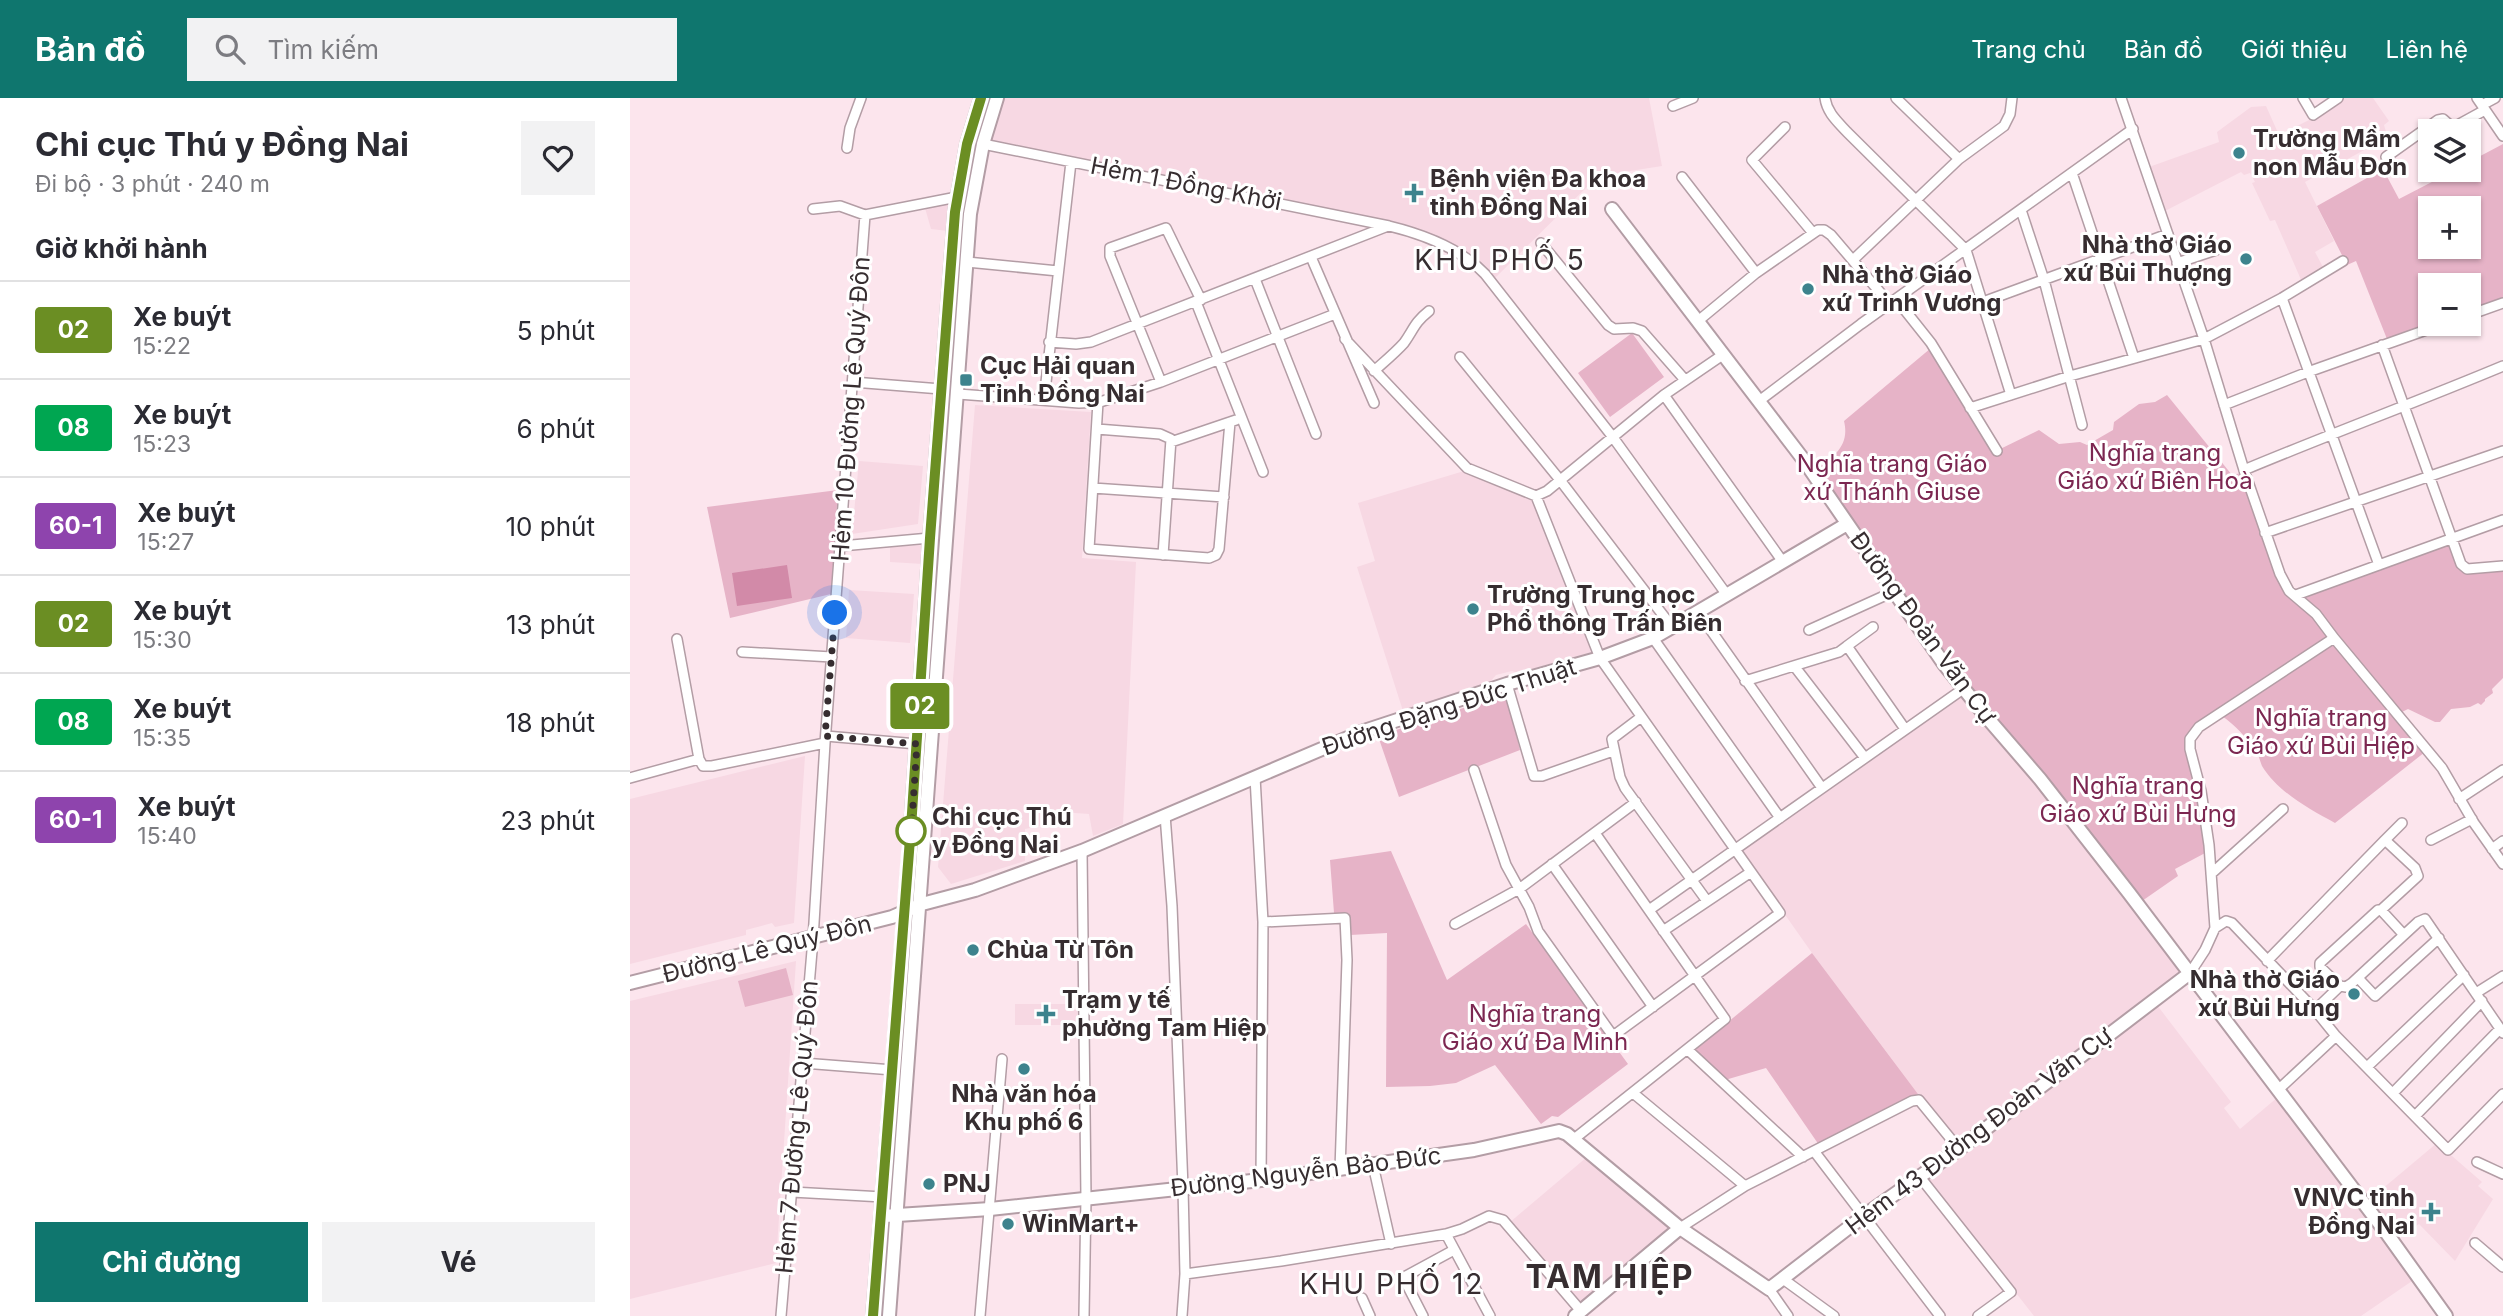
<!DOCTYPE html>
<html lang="vi">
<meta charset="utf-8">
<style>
:root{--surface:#fff;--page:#f2f2f3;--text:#2b2b33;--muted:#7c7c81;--line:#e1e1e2;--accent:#0f766e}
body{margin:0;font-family:Inter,sans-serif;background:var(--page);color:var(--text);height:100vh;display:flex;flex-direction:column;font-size:26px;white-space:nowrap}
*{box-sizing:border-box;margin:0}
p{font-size:23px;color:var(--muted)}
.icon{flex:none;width:38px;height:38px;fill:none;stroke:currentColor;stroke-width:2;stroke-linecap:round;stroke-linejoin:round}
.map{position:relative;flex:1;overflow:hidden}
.sheet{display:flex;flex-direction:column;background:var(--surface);width:630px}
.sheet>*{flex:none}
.badge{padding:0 14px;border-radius:5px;font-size:24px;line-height:46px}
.buttons{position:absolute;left:1788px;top:21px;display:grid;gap:14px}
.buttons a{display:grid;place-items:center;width:63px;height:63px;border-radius:0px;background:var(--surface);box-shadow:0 2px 5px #0004;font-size:35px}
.you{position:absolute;width:35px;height:35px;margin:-18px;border:5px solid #fff;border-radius:50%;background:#1a73e8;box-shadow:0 0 0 10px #1a73e833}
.map>.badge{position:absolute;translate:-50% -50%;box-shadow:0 0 0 4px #fff}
h2{padding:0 35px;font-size:26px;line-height:63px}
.round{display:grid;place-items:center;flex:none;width:74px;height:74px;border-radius:0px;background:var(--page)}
.head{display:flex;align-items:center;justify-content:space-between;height:119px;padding:0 35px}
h1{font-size:33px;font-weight:700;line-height:52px}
.action{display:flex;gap:14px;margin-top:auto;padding:14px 35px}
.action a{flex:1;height:80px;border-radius:0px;background:var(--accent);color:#fff;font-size:28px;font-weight:700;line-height:80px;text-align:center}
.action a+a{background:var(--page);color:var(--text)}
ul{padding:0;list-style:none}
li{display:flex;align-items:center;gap:21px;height:98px;padding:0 35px;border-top:2px solid var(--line)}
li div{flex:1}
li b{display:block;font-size:26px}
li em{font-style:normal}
li .badge{min-width:77px;font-weight:700;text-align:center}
header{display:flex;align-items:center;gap:42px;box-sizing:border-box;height:98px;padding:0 35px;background:var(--accent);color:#fff}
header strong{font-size:33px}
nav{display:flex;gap:38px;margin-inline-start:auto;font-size:24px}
.search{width:490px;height:63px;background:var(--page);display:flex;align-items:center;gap:18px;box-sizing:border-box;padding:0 24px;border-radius:0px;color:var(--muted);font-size:26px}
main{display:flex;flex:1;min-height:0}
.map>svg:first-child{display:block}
</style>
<header>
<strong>Bản đồ</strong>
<div class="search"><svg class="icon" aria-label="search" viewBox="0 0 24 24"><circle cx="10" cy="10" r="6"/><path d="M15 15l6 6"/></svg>Tìm kiếm</div>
<nav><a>Trang chủ</a><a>Bản đồ</a><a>Giới thiệu</a><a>Liên hệ</a></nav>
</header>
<main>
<section class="sheet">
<div class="head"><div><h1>Chi cục Thú y Đồng Nai</h1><p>Đi bộ · 3 phút · 240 m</p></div><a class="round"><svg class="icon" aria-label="heart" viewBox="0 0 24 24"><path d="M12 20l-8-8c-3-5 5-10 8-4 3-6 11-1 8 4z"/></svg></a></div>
<h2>Giờ khởi hành</h2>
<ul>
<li><span class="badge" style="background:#6b8e23;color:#fff">02</span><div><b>Xe buýt</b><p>15:22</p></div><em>5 phút</em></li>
<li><span class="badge" style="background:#00a651;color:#fff">08</span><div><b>Xe buýt</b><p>15:23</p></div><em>6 phút</em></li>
<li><span class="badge" style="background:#8e44ad;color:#fff">60-1</span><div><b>Xe buýt</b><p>15:27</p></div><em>10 phút</em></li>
<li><span class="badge" style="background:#6b8e23;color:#fff">02</span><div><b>Xe buýt</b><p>15:30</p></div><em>13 phút</em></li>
<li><span class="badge" style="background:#00a651;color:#fff">08</span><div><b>Xe buýt</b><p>15:35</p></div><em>18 phút</em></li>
<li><span class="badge" style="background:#8e44ad;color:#fff">60-1</span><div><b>Xe buýt</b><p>15:40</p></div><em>23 phút</em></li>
</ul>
<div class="action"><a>Chỉ đường</a><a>Vé</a></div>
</section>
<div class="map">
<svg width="1873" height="1218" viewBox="0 0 1873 1218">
<rect width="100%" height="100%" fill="#fce5ed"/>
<path fill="#f7d8e3" d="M373,0H1019L1032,68L968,78L863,182L855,172L758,124L359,43Z
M1713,0H1743L1759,23L1754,27L1757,37L1751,43L1675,84L1704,143L1685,154L1694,171L1672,184L1645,122L1640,123L1622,85L1625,84L1620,75L1614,77L1611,74L1533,114L1519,69L1589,44L1587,34L1621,9L1636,8L1649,37L1687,18Z
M321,105L318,133L301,131L295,110Z
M345,307L461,314L452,460L506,464L493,726L463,738L459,716L431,714L432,723L395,731V763L321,786L308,769Z
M229,363L293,368L288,426L222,436Z
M834,373L905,402L962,554L888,575L882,573L866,577L860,584L773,613L727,469L745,463L728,405Z
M294,447L293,466L260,464V449Z
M219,492L284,496L280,545L216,540Z
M1331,596L1417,697L1552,874L1329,1045L1288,996L1182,855L1110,753Z
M175,658L164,825L145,829L142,825L116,832V837L0,866V701Z
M166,863L146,1165L0,1201V903Z
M385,906H447V927H385Z
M1527,907L1601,1004L1594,1010L1610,1031L1648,999L1785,1181L1731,1218H1404L1296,1080Z
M1807,1045L1852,1084L1848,1088L1863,1101L1825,1163L1789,1126L1768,1140L1739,1102Z
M957,1059L1041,1130L951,1207L879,1125Z"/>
<path fill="#e6b3c7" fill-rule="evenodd" d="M1873,46V202L1839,213V187H1801L1802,226L1757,241L1726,163L1717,167L1687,108L1753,71L1769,101L1825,72H1839V64ZM1801,110H1839V149H1801Z
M1002,235L1034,279L980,319L948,275Z
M1301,250L1364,354L1409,332L1429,346L1450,344L1457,347L1483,332L1484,324L1509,306L1525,304L1537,297L1602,377L1611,375L1652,488L1682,516L1699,539L1561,634L1577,754L1545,771L1548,778L1512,803L1318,563L1186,372C1204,358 1220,348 1214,323Z
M208,392L201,496L100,520L77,409Z
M1820,445L1828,467L1873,472V580L1862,591L1863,595L1855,601V603L1851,607L1848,605L1840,609L1821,611L1810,624H1805L1778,611L1770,615L1671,498Z
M1703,545L1795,654L1705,725C1679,711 1648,694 1632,668C1630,663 1629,658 1626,653C1616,639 1606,628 1592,618Z
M876,596L890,652L769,699L748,638Z
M761,753L817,882L896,826L998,966L928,1019L922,1018L911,1026L865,967L826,985L800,988L756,989L757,835L720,837L719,815H704L700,762Z
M1182,855L1288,996L1189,1047L1136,970L1095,982L1064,952Z
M156,870L163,897L115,909L108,883Z"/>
<path fill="#d28aa8" d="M157,467L162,500L107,508L102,475Z"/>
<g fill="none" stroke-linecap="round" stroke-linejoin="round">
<defs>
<path id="street" d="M1195,0C1197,15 1208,24 1217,34L1336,152L1381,297
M1266,0L1329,61
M1491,0L1574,241L1614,372L1650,476L1659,493L1686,516L1704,540L1569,629L1560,641V651L1571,693L1579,747L1585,830L1575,852L1560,875
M1673,0L1683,17L1708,0
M1847,0L1873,38
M1852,7L1865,0
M1043,8L1063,0
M1155,29L1122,62L1183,135
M353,46L759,128C792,136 831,151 855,176L982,338L1097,497
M217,50L220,30L231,0
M1756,59L1808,22L1813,21L1822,29H1824L1855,12
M1442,75L1504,260
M1052,79L1126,175
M183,111L210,108L235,117L327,99
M1391,112L1414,182L1452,327
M911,145L978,227L984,231L1003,230L1012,233L1055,282
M681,159L744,305
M1224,161L1329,61L1374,28L1380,16L1382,0
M337,164L428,173
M1547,165L1586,152
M625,181L686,336
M1652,200L1749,467
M1266,201L1301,245L1367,353
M566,204L633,374
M1353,204L1538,136
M1839,217L1873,205
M1068,223L1126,175L1188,132H1194L1201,137L1260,206
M715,241L837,370L906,398L917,393L1034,297L1094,256
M419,244L446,246L461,244L758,128
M1752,247L1831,466L1837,471L1873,468
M830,259L930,382L1042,529
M744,273C754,264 765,255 774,245C784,231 784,225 799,213
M223,284L311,291
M531,284L480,158V150L536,130L571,202
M328,296L449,305L470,304L531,284L705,216
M1034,297L1153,464
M414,302L441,64
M1129,303L1231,226L1503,31
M468,304L459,451L579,460L586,457L589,451L600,324
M1594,307L1678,274L1813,226
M1340,310L1440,278L1574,241L1652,200L1713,163
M467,331L530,336L541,341L533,457
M541,344L606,322
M1614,372C1700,336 1787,304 1873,268
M463,390L594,399
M1635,435L1873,353
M211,448L300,440
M1666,497L1873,422
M1068,514L1192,690
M1179,532L1265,493
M1023,540L1150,720
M1704,540L1812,670L1844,725L1873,766
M47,541L69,661L73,668H82L195,645
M1217,548L1243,529
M112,554L202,559
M1165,569L1235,660
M1115,583L1209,554L1217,548L1275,631
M877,586L904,678H912L983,653
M1011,619L982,641L990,679L995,690L1077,803
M196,638L287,646
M844,672L876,767L899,809L908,833L983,938L1150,815L970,560L906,398
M625,679L633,824L631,1082
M0,680L69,661
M1829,701L1873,672
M535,717L542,808L553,1090L555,1176L552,1218
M1755,742L1772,725
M1801,742L1842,721
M1862,751L1873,743
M452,753L456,1100L454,1218
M922,766L1023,909
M1581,776L1653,711
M1019,812L1333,591
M633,824L715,820L717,862L710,1072
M825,826L889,791L1006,704
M1585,830L1596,823L1602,825L1685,912L1706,938L1818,1052L1873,996
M1033,833L1121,774
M1637,863L1755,742L1785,770L1788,778L1751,812
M1728,880L1745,898L1809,840
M1710,888L1690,869V865L1748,812H1751L1774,837
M1846,895L1873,878
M1685,912L1710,888L1716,889L1722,885L1788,824L1795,821L1873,935
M1058,952L1173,1059
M173,965L263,972
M1737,969L1834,877
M1648,992L1706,938
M1003,995L1115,1088
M1763,995L1852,903
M1785,1018L1870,931
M944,1041L1095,921L965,735
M1184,1053L1310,1218
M1847,1064L1873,1076
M743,1067L761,1146
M1290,1079L1381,1194L1348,1218
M162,1094L253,1099
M1050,1130L1115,1088L1282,1003L1289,1002L1329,1051
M816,1136L832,1131L859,1118L873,1122L951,1213
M1845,1145L1873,1169
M555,1176L651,1163L816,1136L860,1218
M1153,1181L1204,1218
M1139,1191L1158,1218
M732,1200L740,1218
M151,1218L183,841L195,645L235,117
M350,1218L372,961
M793,1218L775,1183L776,1178L824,1152"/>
<path id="secondary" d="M982,111L1173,361L1314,566L1354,616L1410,681L1499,795L1758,1137L1816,1218
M0,885L262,819L292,806L345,792L452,753L734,633L877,586L970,560L1023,540L1042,529L1217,426
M252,1118L360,1111L631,1082L844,1052L929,1033L937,1036L1050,1130L1139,1191L1235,1117L1329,1051L1560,875
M243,1218L279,761L300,440L325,114L337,46L351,0
M259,1218L340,116L353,46L367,0
M945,1218L1050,1130"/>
</defs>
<use href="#street" stroke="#b39da5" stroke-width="12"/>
<use href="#secondary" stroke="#b39da5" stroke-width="16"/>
<use href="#street" stroke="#fff" stroke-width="9"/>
<use href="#secondary" stroke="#fff" stroke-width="12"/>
</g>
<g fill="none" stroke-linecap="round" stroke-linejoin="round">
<defs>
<path id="line" d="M243,1218L282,715L300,440L325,114L337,46L351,0"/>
</defs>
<use href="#line" stroke="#fff" stroke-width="16"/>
<use href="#line" stroke="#6b8e23" stroke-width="10"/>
<path stroke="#362d30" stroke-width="7" stroke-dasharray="0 12.6" d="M205,515L195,638L287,646L281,738V733"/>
</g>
<g fill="#3d838d" stroke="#fff" stroke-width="2.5">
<circle cx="1609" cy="55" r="7"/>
<path d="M780.5 84.5h7v7h7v7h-7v7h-7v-7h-7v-7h7z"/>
<circle cx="1616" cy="161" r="7"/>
<circle cx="1178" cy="191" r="7"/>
<rect x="329" y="275" width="14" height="14" rx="3.5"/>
<circle cx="843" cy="511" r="7"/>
<circle cx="343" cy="852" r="7"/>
<circle cx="1724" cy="896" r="7"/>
<path d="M412.5 905.5h7v7h7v7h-7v7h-7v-7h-7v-7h7z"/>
<circle cx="394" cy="971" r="7"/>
<circle cx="299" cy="1086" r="7"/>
<path d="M1797.5 1103.5h7v7h7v7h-7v7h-7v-7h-7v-7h7z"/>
<circle cx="378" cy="1126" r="7"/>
</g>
<circle fill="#fff" stroke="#6b8e23" stroke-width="3.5" cx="281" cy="733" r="14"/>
<g text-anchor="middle" stroke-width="6" stroke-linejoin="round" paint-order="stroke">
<g font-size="24" font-weight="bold" fill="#362d30" stroke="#fff" text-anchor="start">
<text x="1623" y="49">Trường Mầm<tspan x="1623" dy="28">non Mẫu Đơn</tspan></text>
<text x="800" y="89">Bệnh viện Đa khoa<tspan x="800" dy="28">tỉnh Đồng Nai</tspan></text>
<text x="1602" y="155" text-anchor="end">Nhà thờ Giáo<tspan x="1602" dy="28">xứ Bùi Thượng</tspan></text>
<text x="1192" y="185">Nhà thờ Giáo<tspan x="1192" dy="28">xứ Trinh Vương</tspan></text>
<text x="350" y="276">Cục Hải quan<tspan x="350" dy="28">Tỉnh Đồng Nai</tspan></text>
<text x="857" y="505">Trường Trung học<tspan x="857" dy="28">Phổ thông Trấn Biên</tspan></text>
<text x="357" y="860">Chùa Từ Tôn</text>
<text x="1710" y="890" text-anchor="end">Nhà thờ Giáo<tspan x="1710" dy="28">xứ Bùi Hưng</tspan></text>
<text x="432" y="910">Trạm y tế<tspan x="432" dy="28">phường Tam Hiệp</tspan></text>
<text x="394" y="1004" text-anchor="middle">Nhà văn hóa<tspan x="394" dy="28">Khu phố 6</tspan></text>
<text x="313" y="1094">PNJ</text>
<text x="1785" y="1108" text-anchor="end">VNVC tỉnh<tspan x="1785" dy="28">Đồng Nai</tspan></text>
<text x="392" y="1134">WinMart+</text>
</g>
<g font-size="24" fill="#362d30" stroke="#fff">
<text transform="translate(556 86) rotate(11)" y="8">Hẻm 1 Đồng Khởi</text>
<text transform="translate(221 311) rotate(-86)" y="8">Hẻm 10 Đường Lê Quý Đôn</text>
<text transform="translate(1293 530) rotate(54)" y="8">Đường Đoàn Văn Cự</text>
<text transform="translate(819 609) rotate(-18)" y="8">Đường Đặng Đức Thuật</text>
<text transform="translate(137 851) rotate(-14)" y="8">Đường Lê Quý Đôn</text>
<text transform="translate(167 1029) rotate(-85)" y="8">Hẻm 7 Đường Lê Quý Đôn</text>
<text transform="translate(1349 1033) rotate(-37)" y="8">Hẻm 43 Đường Đoàn Văn Cự</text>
<text transform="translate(676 1074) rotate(-7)" y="8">Đường Nguyễn Bảo Đức</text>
</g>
<g font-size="24" fill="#7c2751" stroke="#fff">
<text x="1525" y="363">Nghĩa trang<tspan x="1525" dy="28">Giáo xứ Biên Hoà</tspan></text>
<text x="1262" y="374">Nghĩa trang Giáo<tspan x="1262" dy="28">xứ Thánh Giuse</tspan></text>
<text x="1691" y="628">Nghĩa trang<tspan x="1691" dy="28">Giáo xứ Bùi Hiệp</tspan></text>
<text x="1508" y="696">Nghĩa trang<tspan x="1508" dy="28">Giáo xứ Bùi Hưng</tspan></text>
<text x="905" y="924">Nghĩa trang<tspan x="905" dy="28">Giáo xứ Đa Minh</tspan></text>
</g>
<g font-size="24" font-weight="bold" fill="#362d30" stroke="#fff" text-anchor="start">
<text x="302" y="727">Chi cục Thú<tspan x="302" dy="28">y Đồng Nai</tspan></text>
</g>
<g font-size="28" letter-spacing="2" fill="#362d30" stroke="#fff">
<text x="870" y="172">KHU PHỐ 5</text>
<text x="762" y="1196">KHU PHỐ 12</text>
</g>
<g font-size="32" font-weight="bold" letter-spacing="2" fill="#362d30" stroke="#fff">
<text x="980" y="1190">TAM HIỆP</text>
</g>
</g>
</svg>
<div class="buttons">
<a><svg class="icon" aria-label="layers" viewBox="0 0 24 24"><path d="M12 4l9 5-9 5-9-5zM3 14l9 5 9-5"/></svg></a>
<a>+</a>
<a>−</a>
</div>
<div class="you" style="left:205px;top:515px"></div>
<b class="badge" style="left:290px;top:608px;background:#6b8e23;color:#fff">02</b>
</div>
</main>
